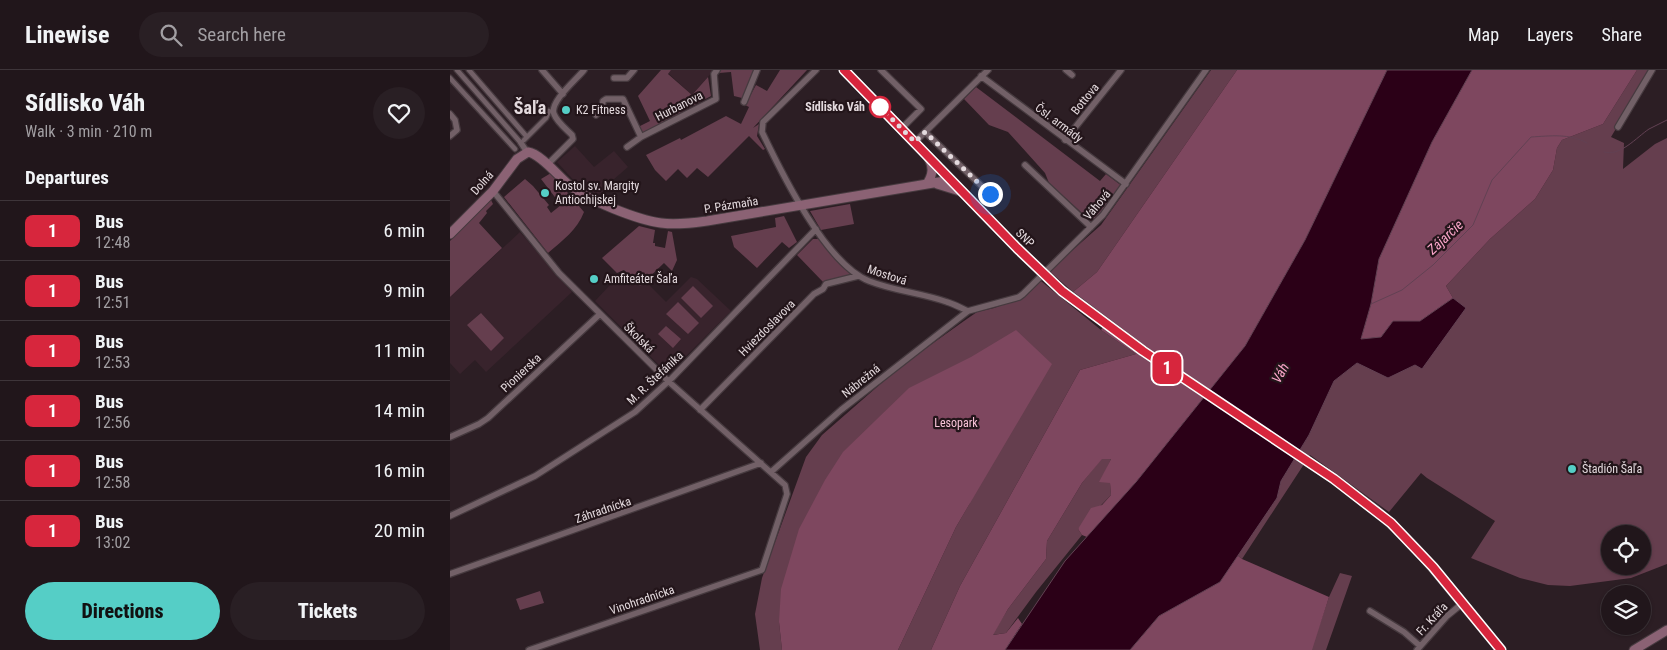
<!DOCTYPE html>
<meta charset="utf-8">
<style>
:root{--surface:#21161b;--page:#291f24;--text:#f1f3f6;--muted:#a29fa3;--line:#3e353a;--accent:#55cec6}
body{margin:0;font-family:"Roboto Condensed",sans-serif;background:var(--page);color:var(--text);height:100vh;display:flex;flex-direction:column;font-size:19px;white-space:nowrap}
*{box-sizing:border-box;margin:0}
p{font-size:16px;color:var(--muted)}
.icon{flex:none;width:28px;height:28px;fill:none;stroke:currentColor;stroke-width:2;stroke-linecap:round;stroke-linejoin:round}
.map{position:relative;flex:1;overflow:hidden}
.sheet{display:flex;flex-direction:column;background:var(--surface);width:450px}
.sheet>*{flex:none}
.badge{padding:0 10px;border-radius:8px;font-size:18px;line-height:32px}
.controls{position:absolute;left:1151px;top:455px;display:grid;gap:10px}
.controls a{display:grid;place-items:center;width:50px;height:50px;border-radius:50%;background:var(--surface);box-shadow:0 1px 4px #0004,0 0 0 1px var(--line);font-size:25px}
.you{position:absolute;width:25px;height:25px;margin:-12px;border:4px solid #fff;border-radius:50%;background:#1a73e8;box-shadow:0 0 0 8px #1a73e833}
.map>.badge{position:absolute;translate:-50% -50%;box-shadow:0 0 0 2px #fff}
h2{padding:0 25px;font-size:19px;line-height:45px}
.round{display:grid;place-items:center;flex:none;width:52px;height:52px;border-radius:26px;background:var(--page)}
.head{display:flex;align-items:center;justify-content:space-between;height:85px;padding:0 25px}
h1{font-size:24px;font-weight:800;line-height:38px}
.action{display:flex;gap:10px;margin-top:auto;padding:10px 25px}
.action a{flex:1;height:58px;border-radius:30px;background:var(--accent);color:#111;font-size:20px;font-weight:800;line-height:58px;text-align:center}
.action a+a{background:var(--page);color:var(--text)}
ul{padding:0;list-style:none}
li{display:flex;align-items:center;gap:15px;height:60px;padding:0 25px;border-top:1px solid var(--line)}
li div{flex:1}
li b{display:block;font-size:19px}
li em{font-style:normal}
li .badge{min-width:55px;font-weight:700;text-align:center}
header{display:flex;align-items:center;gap:30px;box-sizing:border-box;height:70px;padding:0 25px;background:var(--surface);border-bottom:1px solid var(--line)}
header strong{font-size:24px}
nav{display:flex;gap:28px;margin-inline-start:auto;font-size:18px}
.search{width:350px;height:45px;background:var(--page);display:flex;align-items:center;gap:12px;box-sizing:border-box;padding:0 18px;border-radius:28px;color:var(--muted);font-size:19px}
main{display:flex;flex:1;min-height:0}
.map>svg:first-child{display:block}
</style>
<header>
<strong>Linewise</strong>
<div class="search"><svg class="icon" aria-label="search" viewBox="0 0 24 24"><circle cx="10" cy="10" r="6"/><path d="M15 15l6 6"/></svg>Search here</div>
<nav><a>Map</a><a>Layers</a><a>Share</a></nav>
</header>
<main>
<section class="sheet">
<div class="head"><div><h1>Sídlisko Váh</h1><p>Walk · 3 min · 210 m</p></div><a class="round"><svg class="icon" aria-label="heart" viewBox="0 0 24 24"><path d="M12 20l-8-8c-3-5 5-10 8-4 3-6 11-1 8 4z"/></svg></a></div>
<h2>Departures</h2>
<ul>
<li><span class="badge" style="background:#d7263d;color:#fff">1</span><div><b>Bus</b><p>12:48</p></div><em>6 min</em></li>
<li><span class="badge" style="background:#d7263d;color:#fff">1</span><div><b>Bus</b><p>12:51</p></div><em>9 min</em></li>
<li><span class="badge" style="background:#d7263d;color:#fff">1</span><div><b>Bus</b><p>12:53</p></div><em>11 min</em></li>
<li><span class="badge" style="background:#d7263d;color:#fff">1</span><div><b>Bus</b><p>12:56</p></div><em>14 min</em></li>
<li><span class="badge" style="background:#d7263d;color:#fff">1</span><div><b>Bus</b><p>12:58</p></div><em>16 min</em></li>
<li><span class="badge" style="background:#d7263d;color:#fff">1</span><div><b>Bus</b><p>13:02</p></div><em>20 min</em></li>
</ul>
<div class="action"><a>Directions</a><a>Tickets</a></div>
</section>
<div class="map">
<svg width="1217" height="580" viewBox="0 0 1217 580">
<rect width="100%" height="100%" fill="#2c1e24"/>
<path fill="#38232c" d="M221,0H264L242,25L218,3Z
M125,76L144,97L164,81L178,97L163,110L164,113L153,123L146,124L128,115L107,92Z
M70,162L122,222L36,302L25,290L10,304L0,293V227Z
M174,200L190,216L195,211L216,232L241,207L247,209L281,241L218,304L145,231Z"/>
<path fill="#653e4e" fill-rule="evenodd" d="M211,0H221L218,4L242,25L258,7L261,26L191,64L188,57L200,51L188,26Z
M270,0H305L292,28L284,26L281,2L269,3Z
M330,0H357L303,58L309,54L307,66L315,79L313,80L299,66L258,107L247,98L237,108L228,99L216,111L205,100L196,85L230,68L231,70L276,46L291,54L299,37L295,35L306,15L317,21Z
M761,0H787L647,202L623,222L599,201L651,155Z
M1187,0H1201L1161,67L1174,73L1173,99L1205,74L1217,68V494L1181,508L1120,516L1098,515L1070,508L1021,488L1045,451L977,408L971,403L939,442L860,385L792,489L787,485L827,428L831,411L859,365L884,311L907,293L938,307L965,295L1015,238L1003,228L996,216L1040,169L1085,129L1103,100L1107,78L1112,70L1153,54ZM1160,464H1192V496H1160Z
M526,17L650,111L656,104L672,116L643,153L599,113L595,103L558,62L539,55L514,29Z
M101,103L134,142C127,160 113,170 98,183L54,127L75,109L83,116L99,135L97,137L101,143L111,135L91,109Z
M41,130L43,134L36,141L37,143L29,153L52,178L0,227V171Z
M400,134L404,154L371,160L360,141Z
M334,146L347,172L339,178L332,172L307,198L284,177L281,166L326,157L325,148Z
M189,156L205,160L203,173H205V176L215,178L218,161L222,162L227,190L222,201L214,193L190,216L174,200L167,203L152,188Z
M363,169H369L402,206L374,213L347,185Z
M591,211L651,260L686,284L630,300L510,516L481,580H448L506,457L520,433L329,552L332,580H310L305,544L312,508L356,387L372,365L451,296L514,251L527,242L544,238L576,226Z
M243,216L263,236L251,248L231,228Z
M228,232L249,253L238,264L216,244Z
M31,243L54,268L41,281L17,255Z
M216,256L231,269L223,278L208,264Z
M652,388L661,389L650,412H660L661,425L628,459L632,465L586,522L556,563L542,565L558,539L596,489L597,471L632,413Z
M890,503L902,506L876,580H861L879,527Z
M90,521L94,533L70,540L66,529Z"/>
<path fill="#7e475f" d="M787,0H937L855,170L795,276L686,412L637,467L632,465L628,459L641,438L652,435L661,425L660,413L649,412L661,389H652L632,413L597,471L596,489L558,539L543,565L556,563L568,548L572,554L555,580H481L510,516L630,300L686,284L651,260L658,249L623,222L647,202Z
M1022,0H1187L1153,54L1112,70L1107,78L1103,100L1085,129L1040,169L996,216L1003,228L970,251H943L931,267L911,269L921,234L929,189L982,72Z
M566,260L602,294L506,457L448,580H332L329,552L331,519L349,459L375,410L393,382L459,318L521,287Z
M787,485L792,489L879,527L862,580H680L709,546L770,512Z"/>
<path fill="#2b0017" stroke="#624153" d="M937,0H1022L982,72L929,189L921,234L911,269L931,267L943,251H970L1003,228L1016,238L972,299L965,295L938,308L907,293L884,311L859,365L831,411L827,428L770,512L709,546L680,580H555L615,491L686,412L795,276L855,170Z"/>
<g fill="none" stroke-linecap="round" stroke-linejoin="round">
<path stroke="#624153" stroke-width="1" d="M1154,82C1170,87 1187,67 1199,59C1205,56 1211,53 1217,50
M921,234L952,220L983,195L1023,155L1042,110L1081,67C1100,66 1119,63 1137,73"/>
<defs>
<path id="pedestrian" d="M7,0L71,73
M19,0L77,67
M0,8L65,79
M74,70L96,48L99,41"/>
<path id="minor" d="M92,0L113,24
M366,0L313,52L312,62C332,104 376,194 419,211C444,221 472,223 497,232C504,234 511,238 518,241
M431,0L471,39L451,59
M616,0L622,5
M531,6L676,114
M164,8H177L184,0
M294,32L307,0
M0,44L5,50L7,60L0,66
M146,45L152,39L153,31L156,29H173L191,67
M1168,57L1202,0
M475,62L540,124
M615,70L671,0
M465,72L538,0
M71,73L77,82
M177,77L191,67L266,29L264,4L267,0
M97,95L123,69L122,65C116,59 107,52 104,44C99,32 127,9 134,0
M575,95L641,157
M43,121L109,203L218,311L335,415L337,424L312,500L79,580
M250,340L364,224L373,219L376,214L408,206
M0,367L29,354L38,348L150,244
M321,402L391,340L518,241L569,227L573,224L653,145L756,0
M0,446L85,406L185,342L222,308L366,159
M0,504L311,393
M920,541L954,562L970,576
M967,580L997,546L1013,533"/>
<path id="secondary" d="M477,114C483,105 484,97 478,87
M487,114L513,122
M0,164L43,121L67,89L78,82C91,84 108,106 119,115C137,130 188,150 211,153C227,155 242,153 257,151L501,110
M1184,580L1217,560"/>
<path id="primary" d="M394,0L567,178
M605,215L693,281L884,409L927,441L952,464L973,486L1051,580"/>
</defs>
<use href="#pedestrian" stroke="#463a3f" stroke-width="7"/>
<use href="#minor" stroke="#463a3f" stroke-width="8"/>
<use href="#secondary" stroke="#463a3f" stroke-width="11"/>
<use href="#primary" stroke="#463a3f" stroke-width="11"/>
<use href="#pedestrian" stroke="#726067" stroke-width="4.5"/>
<use href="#minor" stroke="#726067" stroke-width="5.5"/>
<use href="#secondary" stroke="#8b6274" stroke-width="9"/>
<use href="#primary" stroke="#a46480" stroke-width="9"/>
<defs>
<path id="primary-bridge" d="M567,178L605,215"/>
</defs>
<use href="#primary-bridge" stroke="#463a3f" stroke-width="11" stroke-linecap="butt"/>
<use href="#primary-bridge" stroke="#a46480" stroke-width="9"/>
</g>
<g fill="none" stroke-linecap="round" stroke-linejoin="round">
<defs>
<path id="line" d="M394,0L567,178L612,221L693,281L884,409L941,453L983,497L1051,580"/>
</defs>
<use href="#line" stroke="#fff" stroke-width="11"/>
<use href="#line" stroke="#d7263d" stroke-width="8"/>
<path stroke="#e4dade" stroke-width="5" stroke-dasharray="0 9" d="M430,37L465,72L475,62L540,124"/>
</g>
<circle fill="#fff" stroke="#d7263d" stroke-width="2.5" cx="430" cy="37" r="10"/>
<g fill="#55cec6" stroke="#23151a" stroke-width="2">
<circle cx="116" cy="40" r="5"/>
<circle cx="95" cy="123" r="5"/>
<circle cx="144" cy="209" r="5"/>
<circle cx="1122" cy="399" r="5"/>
</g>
<g text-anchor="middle" stroke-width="4.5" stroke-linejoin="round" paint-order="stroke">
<g font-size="12" fill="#e4dade" stroke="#23151a">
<text transform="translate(635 29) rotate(-51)" y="4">Bottova</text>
<text transform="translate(229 36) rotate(-27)" y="4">Hurbanova</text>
<text transform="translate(609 53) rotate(37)" y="4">Čsl. armády</text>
<text transform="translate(32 113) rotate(-48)" y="4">Dolná</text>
<text transform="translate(281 135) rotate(-9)" y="4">P. Pázmaňa</text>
<text transform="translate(647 135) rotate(-50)" y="4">Váhová</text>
<text transform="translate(575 168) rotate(45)" y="4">SNP</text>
<text transform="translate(437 205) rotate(18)" y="4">Mostová</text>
<text transform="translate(317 258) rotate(-45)" y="4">Hviezdoslavova</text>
<text transform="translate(189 268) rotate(45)" y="4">Školská</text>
<text transform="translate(71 303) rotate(-43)" y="4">Pionierska</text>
<text transform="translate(205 308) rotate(-43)" y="4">M. R. Štefánika</text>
<text transform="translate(411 311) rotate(-39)" y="4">Nábrežná</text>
<text transform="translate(153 440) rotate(-19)" y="4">Záhradnícka</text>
<text transform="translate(192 530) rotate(-19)" y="4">Vinohradnícka</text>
<text transform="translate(982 549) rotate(-47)" y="4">Fr. Kráľa</text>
</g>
<g font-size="12" font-weight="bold" fill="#e4dade" stroke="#23151a" text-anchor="end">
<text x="415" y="41">Sídlisko Váh</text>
</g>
<g font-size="12" fill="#e4dade" stroke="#23151a" text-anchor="start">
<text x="126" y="44">K2 Fitness</text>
<text x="105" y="120">Kostol sv. Margity<tspan x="105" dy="14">Antiochijskej</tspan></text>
<text x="154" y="213">Amfiteáter Šaľa</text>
<text x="1132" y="403">Štadión Šaľa</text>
</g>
<g font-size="12" fill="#f9c4d9" stroke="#23151a">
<text x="506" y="357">Lesopark</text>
</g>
<g font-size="14" font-style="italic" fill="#fba6ca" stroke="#23151a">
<text transform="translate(995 167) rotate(-43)" y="5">Zájarčie</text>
<text transform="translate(830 303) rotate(-61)" y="5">Váh</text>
</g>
<g font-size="18" font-weight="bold" fill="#e4dade" stroke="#23151a">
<text x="80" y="44">Šaľa</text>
</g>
</g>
</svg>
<div class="controls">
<a><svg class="icon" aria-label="locate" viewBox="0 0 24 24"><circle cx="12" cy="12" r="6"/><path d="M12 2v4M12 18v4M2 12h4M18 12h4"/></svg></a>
<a><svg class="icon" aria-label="layers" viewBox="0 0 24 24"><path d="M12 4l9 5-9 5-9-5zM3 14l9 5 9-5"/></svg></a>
</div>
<div class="you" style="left:540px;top:124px"></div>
<b class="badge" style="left:717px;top:298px;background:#d7263d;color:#fff">1</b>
</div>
</main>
